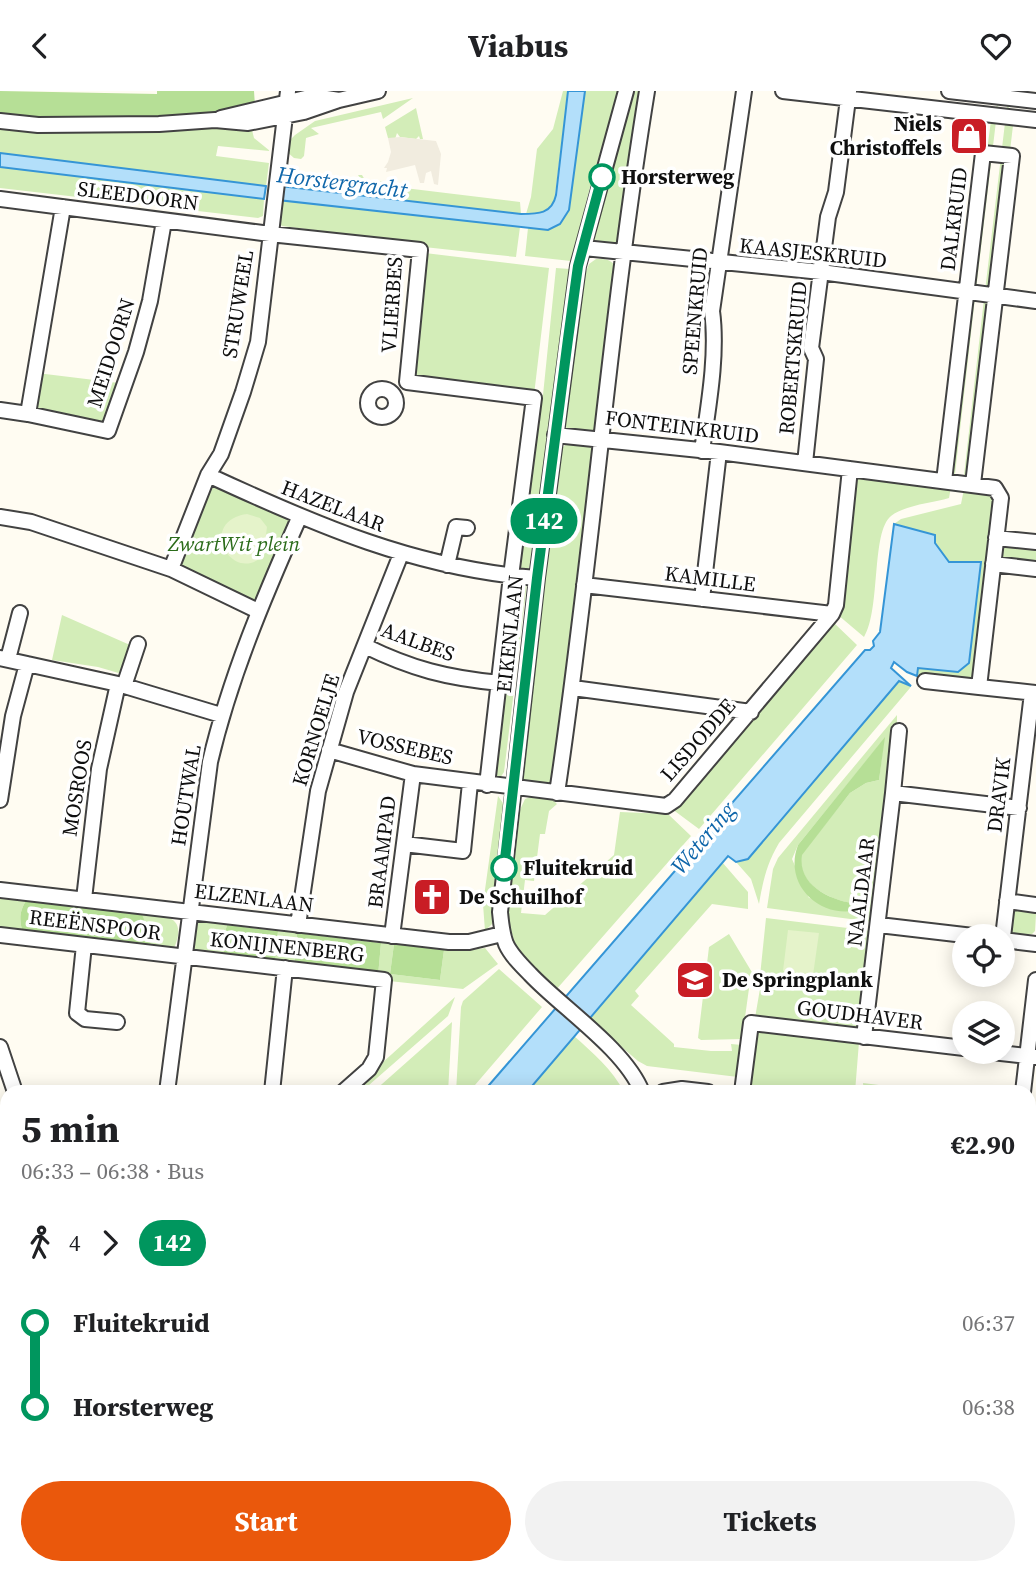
<!DOCTYPE html>
<meta charset="utf-8">
<style>
:root{--surface:#fff;--page:#f2f2f2;--text:#202124;--muted:#757577;--accent:#ea580c}
body{margin:0;font-family:"Source Serif 4",serif;background:var(--page);color:var(--text);height:100vh;display:flex;flex-direction:column;font-size:26px;white-space:nowrap}
*{box-sizing:border-box;margin:0}
p{font-size:23px;color:var(--muted)}
.icon{flex:none;width:38px;height:38px;fill:none;stroke:currentColor;stroke-width:2;stroke-linecap:round;stroke-linejoin:round}
.map{position:relative;flex:1;overflow:hidden}
.sheet{position:absolute;left:0px;top:994px;width:1036px;height:490px;display:flex;flex-direction:column;background:var(--surface);border-radius:21px 21px 0 0;box-shadow:0 4px 18px #0003}
.sheet>*{flex:none}
.badge{padding:0 14px;border-radius:23px;font-size:24px;line-height:46px}
.tools{position:absolute;left:952px;top:833px;display:grid;gap:14px}
.tools a{display:grid;place-items:center;width:63px;height:63px;border-radius:50%;background:var(--surface);box-shadow:0 4px 18px #0003;font-size:35px}
.map>.badge{position:absolute;translate:-50% -50%;box-shadow:0 0 0 4px #fff}
.legs{display:flex;align-items:center;gap:10px;height:77px;padding:0 21px;font-size:23px}
.legs p{margin-inline-start:auto}
.summary{display:flex;align-items:center;justify-content:space-between;height:119px;padding:0 21px}
h1{font-size:38px;font-weight:700;line-height:52px}
.button{display:flex;gap:14px;margin-top:auto;padding:14px 21px}
.button a{flex:1;height:80px;border-radius:42px;background:var(--accent);color:#fff;font-size:28px;font-weight:700;line-height:80px;text-align:center}
.button a+a{background:var(--page);color:var(--text)}
ul{padding:0 21px;list-style:none}
li{display:flex;align-items:center;gap:24px;height:84px;font-size:26px}
li i{display:grid;place-items:center;width:10px;height:100%;margin:0 9px;background:currentColor}
li i::after{content:'';width:18px;height:18px;margin:-9px;border:5px solid;border-radius:50%;background:var(--surface)}
li p{margin-inline-start:auto}
li:first-child i{background:linear-gradient(#0000 50%,currentColor 0)}
li:last-child i{background:linear-gradient(currentColor 50%,#0000 0)}
header{display:flex;justify-content:space-between;align-items:center;height:91px;padding:0 21px;background:var(--surface);font-size:32px;font-weight:700}
.map>svg:first-child{display:block}
</style>
<header><svg class="icon" aria-label="back" viewBox="0 0 24 24"><path d="M15 5l-7 7 7 7"/></svg>Viabus<svg class="icon" aria-label="heart" viewBox="0 0 24 24"><path d="M12 20l-8-8c-3-5 5-10 8-4 3-6 11-1 8 4z"/></svg></header>
<div class="map">
<svg width="1036" height="1484" viewBox="0 0 1036 1484">
<rect width="100%" height="100%" fill="#fffcf2"/>
<path fill="#d3edb8" fill-rule="evenodd" d="M563,0H568L554,112L541,123H526L531,106L537,58L553,38Z
M585,0H619L593,85L571,170L525,165L528,137L548,139L569,119Z
M630,0H643L621,145L616,156L596,154L593,149L595,136Z
M413,7L383,28L381,21L311,37L319,43L306,47L304,65L301,68L294,67L286,60L285,54L295,44L315,30Z
M998,13L976,199L970,189L992,22Z
M1007,15L1012,19L1014,26L994,196L985,200Z
M416,17L423,48H420L419,45L416,48L400,46L397,42L395,48L388,47L385,36Z
M251,35L254,47L270,60L218,55L216,65L269,72L266,95L0,62V36C84,41 167,40 251,35Z
M287,75L293,76L299,83L363,91L358,84H362L365,89L388,91V95L520,111L521,123L280,95L284,76Z
M0,76L264,108L263,125L258,127L0,97Z
M278,109L520,136L516,166L424,156V153L282,135L278,132Z
M425,162L549,177L534,304L421,289L414,285Z
M596,168C607,168 611,168 617,178L597,341L592,343L569,341L564,333L565,302L585,183L589,173Z
M556,177L570,178L529,480L515,479L533,312L543,304Z
M975,207L955,383L951,381L972,210Z
M984,208L989,212L969,382L964,384Z
M37,282L119,292L105,332L37,318L32,314Z
M566,353L593,355L551,695L526,694L521,686L537,539L561,358Z
M208,384L299,427L258,520L171,478Z
M855,384L951,396L949,407C932,412 905,414 891,425C871,441 881,518 864,546L838,524Z
M964,398L988,402L993,408L974,590L917,584L918,577L958,581L949,471L935,452V444L894,433L901,428L961,413Z
M1007,453L1036,457V476L1000,469L1002,455Z
M514,492H527L504,681L500,687H493Z
M62,524L130,554L122,583L98,576L52,569Z
M833,531L857,554L699,738L672,718Z
M899,590L911,595L910,597L779,752C767,772 763,790 759,813L751,788L736,771L748,768Z
M897,624V639L873,831L767,817L773,778L778,767ZM884,648L879,689L866,692L850,702L801,764C797,795 832,810 857,813L809,807L792,768L798,754Z
M498,705L505,715L492,833L485,840L483,813Z
M533,705L552,708L557,713L549,720L545,743H540L534,790L525,789L521,822L545,824L614,764L620,721L668,723L691,745L555,900C543,888 528,875 519,860C497,819 513,764 519,721L525,708Z
M722,771L748,801V818L712,813L635,900L639,905L631,914L674,953V956L711,960H732L731,953L742,954L738,986L647,975L638,970L589,928Z
M0,805L27,808C19,821 19,828 23,843L0,840Z
M1013,818L1025,819L1036,823L1035,840L1032,843H1010Z
M141,821C166,825 188,825 174,857L168,860L154,858L145,845Z
M766,827L872,840L859,937L755,927L762,886L760,885Z
M204,831L227,834L223,848L224,866L196,863L192,856V836L196,832Z
M278,840L297,842L294,875L275,873Z
M729,843L753,883H751L742,948L701,949L698,947L709,856Z
M381,852L394,853L390,883L440,889L444,859L465,860L485,857L498,873L463,898L389,890L378,885Z
M499,878L542,916L469,1001H456L461,916L463,910Z
M455,906L448,925L361,1001H350Z
M452,931L448,1001H373Z
M762,940L859,951L855,1001H752L749,996L756,945L758,941Z
M574,945C592,961 613,979 624,1001H527Z
M863,992L934,1001H864Z
M7,1326V1477H54L48,1484H0V1333Z
M221,1477H270L264,1484H220Z
M392,1477H464L472,1484H387Z"/>
<path fill="#b6df96" d="M0,0L157,3V0H254L255,15L198,26L100,30L0,23Z
M885,646L879,689L866,692L850,702L802,764C797,795 832,810 857,813L859,816L858,819C819,828 783,793 798,754Z
M27,808L141,821L147,836L146,845L154,858L23,843C19,828 19,821 27,808Z
M227,834L278,840L275,873L224,866L223,848Z
M297,842L381,852L378,885L294,875Z
M394,853L444,859L440,889L390,883Z
M7,1276V1326L0,1333V1282Z"/>
<path fill="#e5f3ca" d="M247,423L260,427L267,436L263,465C231,494 197,430 247,423Z
M788,839L819,842L813,884L783,880Z"/>
<path fill="#f1ecdf" d="M400,46L436,50L441,63L438,94L434,93L431,80L426,82L424,92H420L415,74L386,81L387,77H384L388,71L391,61L388,47Z"/>
<path fill="#b3dffa" stroke="#3595d6" stroke-width="2" d="M568,0H585L569,119L560,133L548,139L278,109L280,95L521,123C538,123 552,123 556,104Z
M0,62L266,95L264,108L0,76Z
M894,433L935,444V452L949,471H981L969,572L958,581L918,577L917,585L907,581L894,571L891,577L911,595L899,590L748,768L736,771L728,765L527,1001H483L700,751H704L708,747L705,743L865,559H870L874,555L873,550L880,541Z
M75,1477H221L220,1484H69Z"/>
<g fill="none" stroke-linecap="round" stroke-linejoin="round">
<defs>
<path id="minor" d="M626,0L578,175L537,487L500,821C501,832 502,843 506,853C511,864 521,874 530,883C562,917 625,958 642,1001
M783,0L1036,29
M949,0L1036,10
M221,27L314,5L339,9
M0,30L38,34L159,33L215,29L248,32L304,21L339,9L378,0
M0,108L270,143L420,159L407,291L534,307L511,485L487,694
M584,157L821,181L1036,210
M368 312a14 14 0 1 1 28 0a14 14 0 1 1-28 0Z
M0,319L28,323L108,340L136,261L150,210L164,130
M28,323L63,116
M555,344L719,361L995,397L1001,407L979,596L925,590
M702,360C708,317 718,264 712,220L744,0
M805,372L816,268L811,257L828,126L836,101L849,0
M208,384C316,434 417,478 537,487
M944,390L983,62L1012,65L973,393
M0,426L31,431L171,478L258,520
M996,447L1036,451
M993,473L1036,478
M447,474L456,436L467,437
M171,478L208,384L221,363L243,301L258,251L288,0
M584,494L832,523
M702,508L719,361
M365,555C412,578 447,587 500,592
M0,567L118,593L221,624
M8,568L20,522
M124,595L138,553
M979,596L1036,602
M573,597L751,621
M329,659L413,683L666,715L675,709L832,523L836,514L850,378
M557,702C592,469 609,233 647,0
M893,702L899,640
M0,709L13,625L27,573
M404,753L463,760L470,692
M0,799L449,851H469L502,843
M84,808L99,678L118,593
M1007,810L1036,814
M298,834L318,700L346,601L401,463
M879,834L973,845
M0,844L384,889L376,966L369,978L343,1001
M392,845L413,683
M1003,846L1032,602
M1003,849L1036,853
M84,854L77,922L85,928L117,931
M864,946L893,702L1019,717
M0,956L15,1001
M992,961L1035,966
M167,1001L210,671C230,586 264,506 299,427
M272,1001L285,877
M663,1001L682,998L708,1001
M742,1001L751,932L964,957
M1023,1001L1036,889
M1029,1040L1036,1041
M1029,1082L1036,1083
M0,1199L7,1198
M1029,1215L1036,1216
M1029,1452L1036,1453
M501,1477L509,1484
M588,1484L590,1477
M626,1484L627,1477
M736,1484L737,1477
M844,1484L845,1477
M952,1484L953,1477
M1013,1484L1014,1477"/>
</defs>
<use href="#minor" stroke="#424242" stroke-width="18"/>
<use href="#minor" stroke="#fff" stroke-width="14"/>
</g>
<g fill="none" stroke-linecap="round" stroke-linejoin="round">
<defs>
<path id="line-1" d="M504,777L537,487L568,248L578,175L602,86"/>
</defs>
<use href="#line-1" stroke="#fff" stroke-width="16"/>
<use href="#line-1" stroke="#00965e" stroke-width="10"/>
</g>
<defs>
<symbol id="shop-square" viewBox="-11 -11 22 22"><rect x="-9" y="-9" width="18" height="18" rx="4" fill="#c91d25" stroke="#fff"/><path d="M-5-2.5h2.3a2.7 3.5 0 0 1 5.4 0H5L5.5 6h-11ZM-1.5-2.5h3a1.5 2.3 0 0 0-3 0Z" fill="#fff"/></symbol>
<symbol id="church-square" viewBox="-11 -11 22 22"><rect x="-9" y="-9" width="18" height="18" rx="4" fill="#c91d25" stroke="#fff"/><path d="M-1.2-6h2.4v3.5h3.3v2.4h-3.3V6h-2.4V-.1h-3.3v-2.4h3.3Z" fill="#fff"/></symbol>
<symbol id="school-square" viewBox="-11 -11 22 22"><rect x="-9" y="-9" width="18" height="18" rx="4" fill="#c91d25" stroke="#fff"/><path d="M0-5L7-2L0 1L-7-2ZM-4 1L0 2.5L4 1V4Q0 6-4 4Z" fill="#fff"/></symbol>
</defs>
<g fill-rule="evenodd">
<use href="#shop-square" x="947" y="23" width="44" height="44"/>
<use href="#church-square" x="410" y="784" width="44" height="44"/>
<use href="#school-square" x="673" y="867" width="44" height="44"/>
</g>
<g fill="#fff" stroke="#00965e" stroke-width="3.5">
<circle cx="602" cy="86" r="12"/>
<circle cx="504" cy="777" r="12"/>
</g>
<g text-anchor="middle" stroke-width="7" stroke-linejoin="round" paint-order="stroke">
<g font-size="21" font-weight="bold" fill="#0f0f0f" stroke="#fff" text-anchor="start">
<text x="942" y="40" text-anchor="end">Niels<tspan x="942" dy="24">Christoffels</tspan></text>
<text x="459" y="813">De Schuilhof</text>
<text x="722" y="896">De Springplank</text>
</g>
<g font-size="21" font-weight="bold" fill="#0f0f0f" stroke="#fff" text-anchor="start">
<text x="621" y="93">Horsterweg</text>
<text x="523" y="784">Fluitekruid</text>
</g>
<g font-size="21" fill="#0f0f0f" stroke="#fff">
<text transform="translate(138 105) rotate(7)" y="7">SLEEDOORN</text>
<text transform="translate(954 128) rotate(-83)" y="7">DALKRUID</text>
<text transform="translate(813 162) rotate(6)" y="7">KAASJESKRUID</text>
<text transform="translate(238 213) rotate(-81)" y="7">STRUWEEL</text>
<text transform="translate(392 214) rotate(-86)" y="7">VLIERBES</text>
<text transform="translate(695 220) rotate(-85)" y="7">SPEENKRUID</text>
<text transform="translate(111 262) rotate(-72)" y="7">MEIDOORN</text>
<text transform="translate(793 267) rotate(-85)" y="7">ROBERTSKRUID</text>
<text transform="translate(682 336) rotate(7)" y="7">FONTEINKRUID</text>
<text transform="translate(333 415) rotate(21)" y="7">HAZELAAR</text>
<text transform="translate(710 488) rotate(7)" y="7">KAMILLE</text>
<text transform="translate(510 543) rotate(-84)" y="7">EIKENLAAN</text>
<text transform="translate(418 551) rotate(20)" y="7">AALBES</text>
<text transform="translate(316 639) rotate(-73)" y="7">KORNOELJE</text>
<text transform="translate(698 649) rotate(-49)" y="7">LISDODDE</text>
<text transform="translate(405 656) rotate(13)" y="7">VOSSEBES</text>
<text transform="translate(77 697) rotate(-81)" y="7">MOSROOS</text>
<text transform="translate(186 704) rotate(-81)" y="7">HOUTWAL</text>
<text transform="translate(999 704) rotate(-83)" y="7">DRAVIK</text>
<text transform="translate(382 761) rotate(-83)" y="7">BRAAMPAD</text>
<text transform="translate(861 801) rotate(-83)" y="7">NAALDAAR</text>
<text transform="translate(254 807) rotate(7)" y="7">ELZENLAAN</text>
<text transform="translate(95 834) rotate(7)" y="7">REEËNSPOOR</text>
<text transform="translate(287 856) rotate(6)" y="7">KONIJNENBERG</text>
<text transform="translate(860 924) rotate(7)" y="7">GOUDHAVER</text>
</g>
<g font-size="21" font-style="italic" fill="#2b6c1a" stroke="#fff">
<text x="234" y="460">ZwartWit plein</text>
</g>
<g font-size="23" font-style="italic" fill="#0f66aa" stroke="#fff">
<text transform="translate(342 91) rotate(7)" y="8">Horstergracht</text>
<text transform="translate(703 747) rotate(-50)" y="8">Wetering</text>
</g>
</g>
</svg>
<div class="tools">
<a><svg class="icon" aria-label="locate" viewBox="0 0 24 24"><circle cx="12" cy="12" r="6"/><path d="M12 2v4M12 18v4M2 12h4M18 12h4"/></svg></a>
<a><svg class="icon" aria-label="layers" viewBox="0 0 24 24"><path d="M12 4l9 5-9 5-9-5zM3 14l9 5 9-5"/></svg></a>
</div>
<b class="badge" style="left:544px;top:430px;background:#00965e;color:#fff">142</b>
<section class="sheet">
<div class="summary"><div><h1>5 min</h1><p>06:33 – 06:38 · Bus</p></div><b>€2.90</b></div>
<div class="legs"><svg class="icon" aria-label="walk" viewBox="0 0 24 24"><circle cx="13" cy="4" r="2"/><path d="M13 8l-2 6 4 7M11 14l-3 7M7 12l3-4h3l4 4"/></svg>4<svg class="icon" aria-label="forward" viewBox="0 0 24 24"><path d="M9 5l7 7-7 7"/></svg><b class="badge" style="background:#00965e;color:#fff">142</b></div>
<ul>
<li><i style="color:#00965e"></i><b>Fluitekruid</b><p>06:37</p></li>
<li><i style="color:#00965e"></i><b>Horsterweg</b><p>06:38</p></li>
</ul>
<div class="button"><a>Start</a><a>Tickets</a></div>
</section>
</div>
